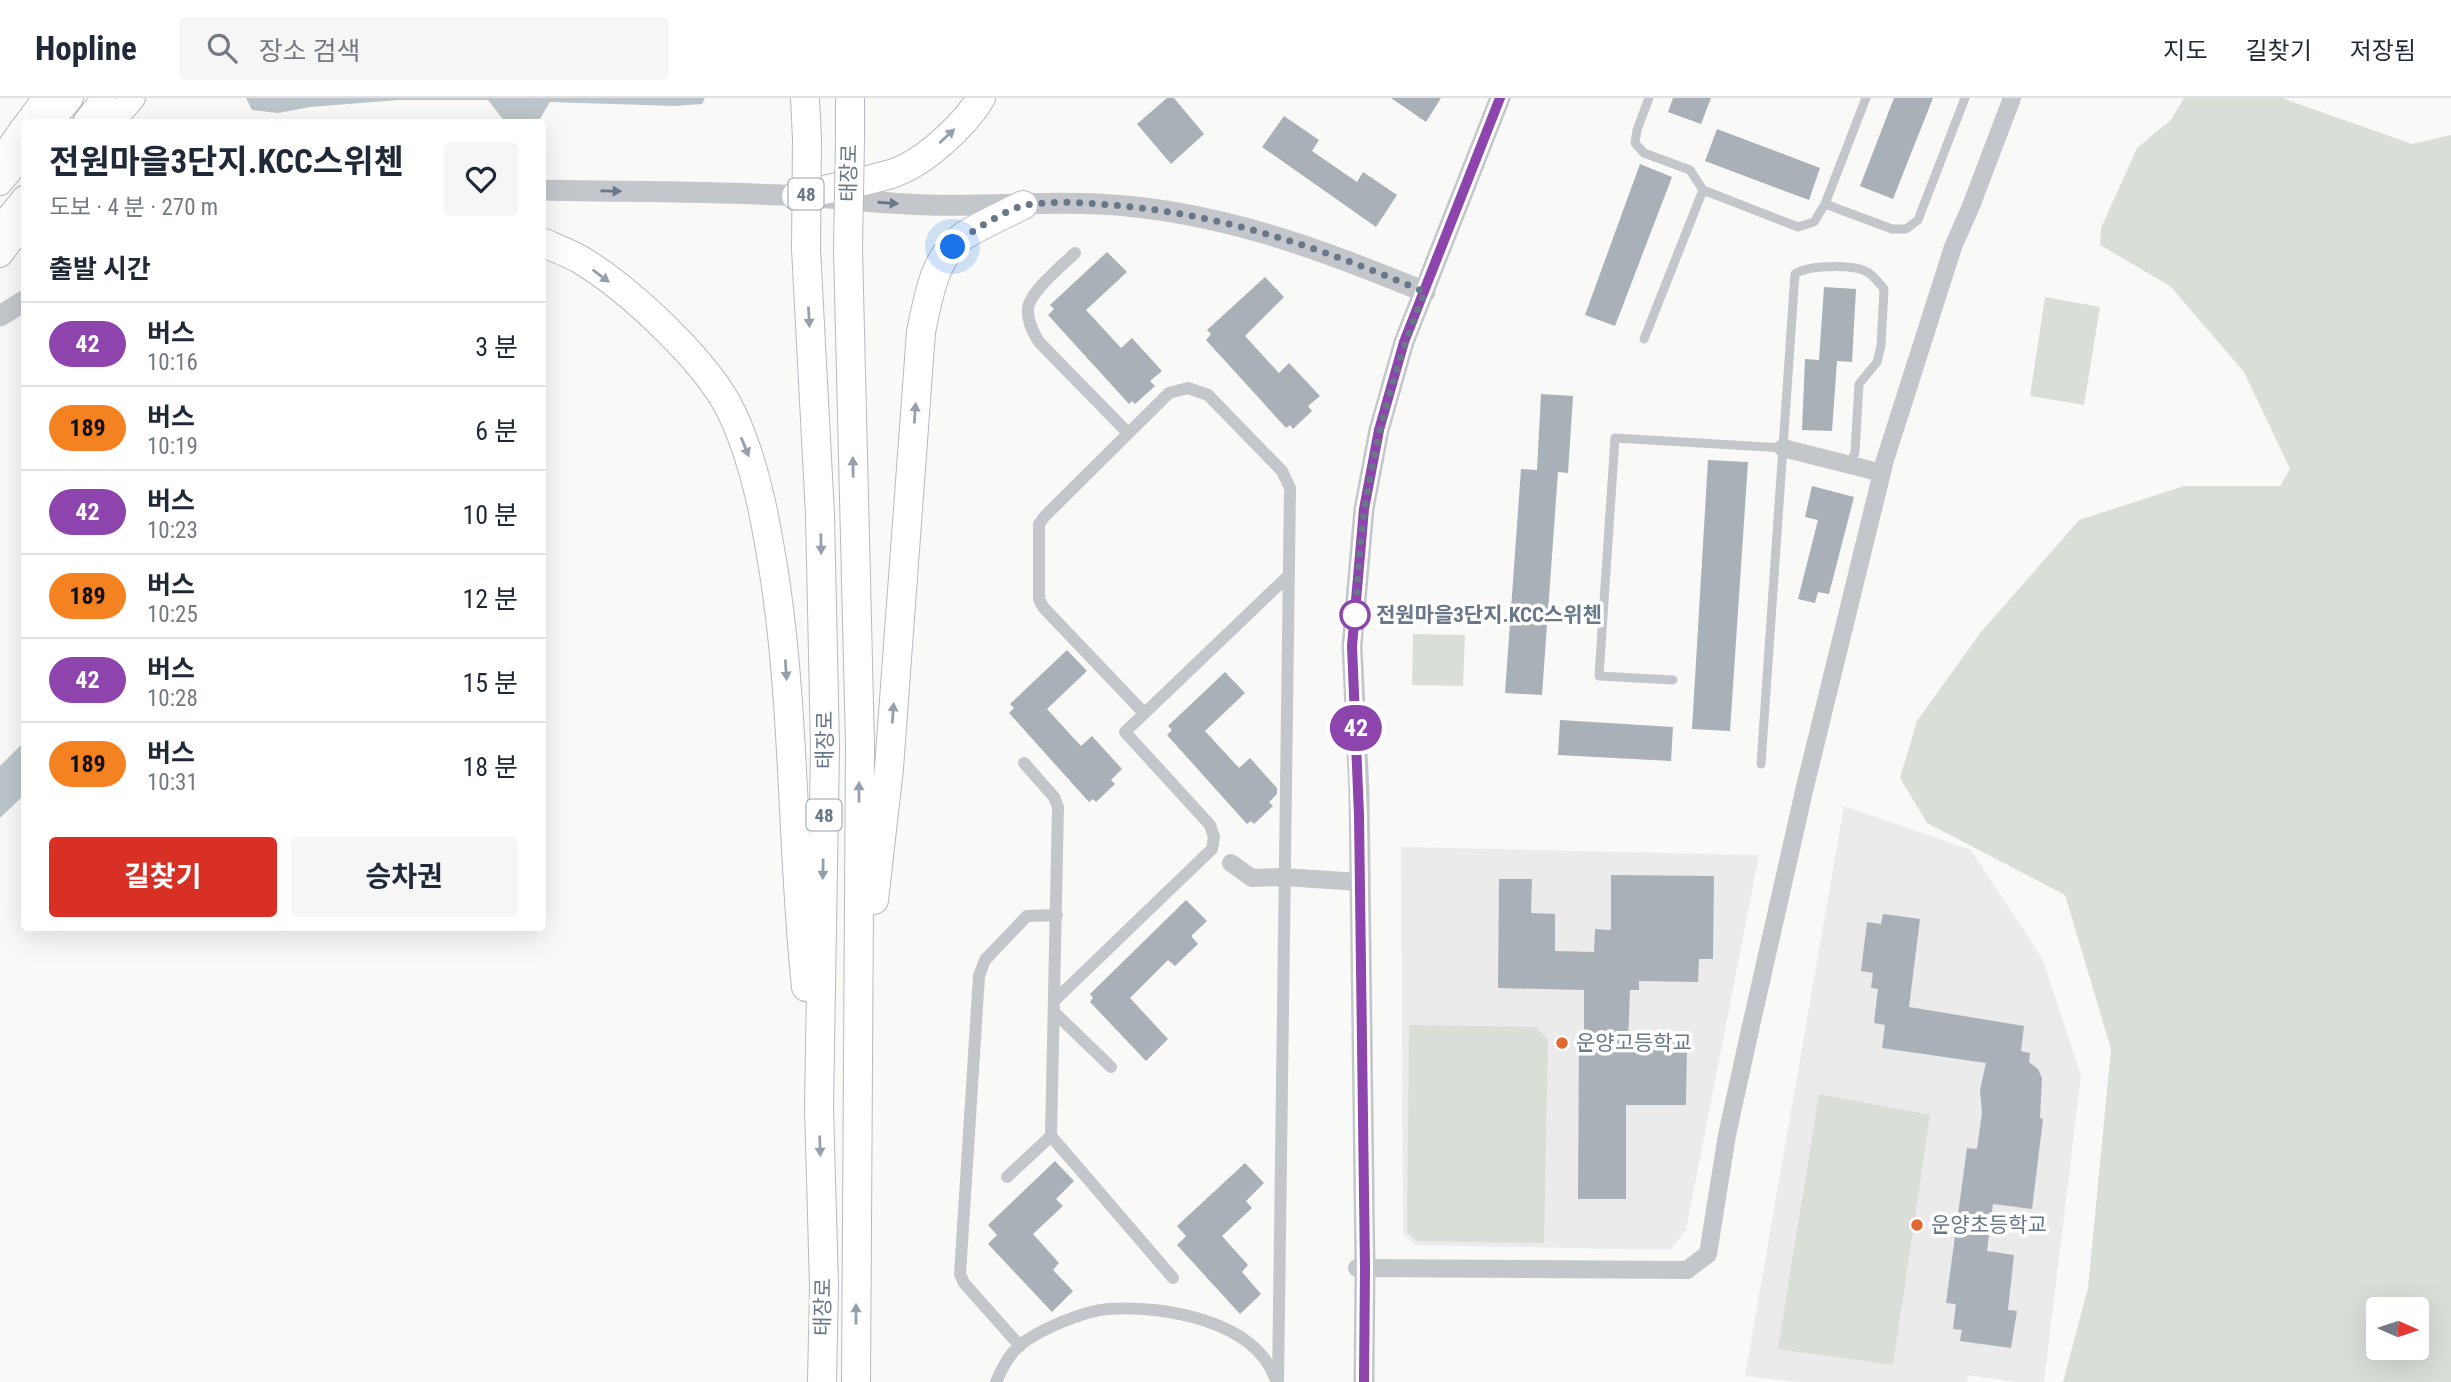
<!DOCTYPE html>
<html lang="ko">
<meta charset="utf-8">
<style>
:root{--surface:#fff;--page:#f6f6f7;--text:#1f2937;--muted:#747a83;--line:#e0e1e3;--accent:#d93025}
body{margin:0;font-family:"Roboto Condensed","Noto Sans KR",sans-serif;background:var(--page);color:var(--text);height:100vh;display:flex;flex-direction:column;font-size:26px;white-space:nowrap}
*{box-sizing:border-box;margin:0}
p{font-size:23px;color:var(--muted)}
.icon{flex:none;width:38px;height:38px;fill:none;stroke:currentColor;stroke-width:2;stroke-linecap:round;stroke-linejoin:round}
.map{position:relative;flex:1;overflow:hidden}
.sheet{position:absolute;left:21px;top:21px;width:525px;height:812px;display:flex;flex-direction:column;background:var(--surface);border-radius:7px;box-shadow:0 7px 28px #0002}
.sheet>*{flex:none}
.badge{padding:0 14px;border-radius:23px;font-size:24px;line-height:46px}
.needle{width:46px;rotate:93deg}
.tools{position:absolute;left:2366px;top:1199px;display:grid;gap:14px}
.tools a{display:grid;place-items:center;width:63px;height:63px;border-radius:7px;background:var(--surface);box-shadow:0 7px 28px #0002;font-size:35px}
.you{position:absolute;width:35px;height:35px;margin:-18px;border:5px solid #fff;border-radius:50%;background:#1a73e8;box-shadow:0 0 0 10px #1a73e833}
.map>.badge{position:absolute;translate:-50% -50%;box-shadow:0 0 0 4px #fff}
h2{padding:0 28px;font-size:26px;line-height:63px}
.round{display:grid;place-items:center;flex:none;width:74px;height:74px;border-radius:7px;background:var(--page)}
.summary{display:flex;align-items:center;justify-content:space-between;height:119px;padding:0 28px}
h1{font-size:33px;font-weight:700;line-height:52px}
.button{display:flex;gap:14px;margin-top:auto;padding:14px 28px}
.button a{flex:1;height:80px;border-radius:7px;background:var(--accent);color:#fff;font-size:28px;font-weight:700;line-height:80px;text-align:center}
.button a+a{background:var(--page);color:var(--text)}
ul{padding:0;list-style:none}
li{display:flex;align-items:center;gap:21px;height:84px;padding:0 28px;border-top:2px solid var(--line)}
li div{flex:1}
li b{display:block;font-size:26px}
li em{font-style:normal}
li .badge{min-width:77px;font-weight:700;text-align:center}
header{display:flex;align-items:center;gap:42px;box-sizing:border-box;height:98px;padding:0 35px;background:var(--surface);border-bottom:2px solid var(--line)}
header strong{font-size:33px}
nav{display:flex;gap:38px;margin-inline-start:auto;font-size:24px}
.search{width:490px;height:63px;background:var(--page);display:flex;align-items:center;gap:18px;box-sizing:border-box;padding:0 24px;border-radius:7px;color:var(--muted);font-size:26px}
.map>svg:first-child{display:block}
</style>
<header>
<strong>Hopline</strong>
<div class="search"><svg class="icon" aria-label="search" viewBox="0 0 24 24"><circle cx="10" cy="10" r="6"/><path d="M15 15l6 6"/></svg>장소 검색</div>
<nav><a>지도</a><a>길찾기</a><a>저장됨</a></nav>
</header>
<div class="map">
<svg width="2451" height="1284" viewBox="0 0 2451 1284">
<rect width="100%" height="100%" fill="#f9faf7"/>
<path fill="#eaebea" d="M1844,708L1971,752L2043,862L2081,978L2044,1284H2015L1968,1277L1967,1284H1799L1745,1278Z
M1401,749L1759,757L1686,1132L1670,1152L1415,1147L1403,1135Z"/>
<path fill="#d9ded7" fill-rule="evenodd" d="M2184,0H2282L2412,46L2451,37V1284H2063L2088,1190L2111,951L2065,797L1927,725L1900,680L1917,623L1981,534L2079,422L2184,388H2280L2290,371L2244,274L2170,188L2100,147L2101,130L2137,50L2171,22ZM2417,1211V1250H2378V1211Z
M2045,199L2100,209L2084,307L2030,298Z
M1413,536L1465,537L1463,588L1412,587Z
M1409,927L1536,929L1548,942L1544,1145L1417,1143L1407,1134Z
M1819,996L1930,1017L1893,1267L1778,1251Z"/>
<path fill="#bbc5ca" d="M246,0H705L702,6L675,8L550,4L538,24H505L488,2H399L310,9L278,15L252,12Z
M24,644V697L0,720V668Z"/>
<path fill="#a9b0b8" d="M1167,0H1174L1204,36L1171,66L1137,26Z
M1391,0H1441L1426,24Z
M1673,0H1711L1701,26L1668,14Z
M1894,0H1933L1893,101L1860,88Z
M1284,18L1319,42L1312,53L1357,84L1363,74L1397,97L1376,129L1262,49Z
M1717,31L1820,70L1809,102L1705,63Z
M1640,66L1672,79L1615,228L1585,217Z
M1107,154L1127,174L1086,212L1121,250L1132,240L1162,273L1150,283L1155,288L1135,306L1132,303L1129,306L1048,217L1054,211L1050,207Z
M1265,179L1284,199L1245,238L1279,275L1289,265L1320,298L1308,308L1312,313L1293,331L1290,327L1286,330L1206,242L1211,236L1207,232Z
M1824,189L1856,191L1852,264L1837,263L1832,333L1802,332L1805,261L1819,262Z
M1541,296L1573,298L1568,375L1558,374L1542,597L1505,595L1521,371L1537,372Z
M1708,362L1748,364L1730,633L1692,631Z
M1812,388L1854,399L1829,496L1818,494L1815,505L1798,501L1818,422L1805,419Z
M1067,552L1087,573L1047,611L1081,648L1092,638L1122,671L1111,682L1115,686L1096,704L1093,701L1089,704L1009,615L1014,610L1010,606Z
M1225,574L1245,595L1205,633L1239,670L1250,660L1277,690V696L1269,704L1273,708L1254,726L1251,723L1247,726L1167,637L1172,632L1168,628Z
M1560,622L1673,629L1671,663L1558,657Z
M1611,777L1714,778L1713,861H1699L1698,884L1639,883V892H1630L1628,943L1687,944L1686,1007H1626V1101H1578L1579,941L1584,940V892L1498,890L1499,781H1532L1531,815L1555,816V853L1594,854L1595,831L1611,832Z
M1186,802L1207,823L1191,838L1198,846L1175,868L1168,862L1130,900L1168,941L1146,963L1090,904L1093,900L1090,896Z
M1883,816L1920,821L1909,909L2024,928L2021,953L2030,955L2029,964L2038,971L2042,980L2040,1020L2043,1021L2032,1111L1993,1106L1987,1153L2014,1157L2008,1212L2017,1213L2011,1250L1960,1243L1962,1232L1953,1231L1956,1206L1946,1205L1967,1050L1977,1051L1982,1015L1980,992L1986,965L1882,950L1885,927L1874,925L1878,891L1871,890L1873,875L1861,873L1867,824L1881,826Z
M1055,1063L1074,1083L1056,1101L1063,1108L1033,1136L1059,1165L1053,1172L1073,1193L1052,1214L988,1146L997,1137L988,1127Z
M1245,1065L1264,1085L1246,1103L1252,1110L1222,1138L1248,1167L1242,1174L1261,1196L1240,1216L1177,1147L1186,1138L1177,1128Z"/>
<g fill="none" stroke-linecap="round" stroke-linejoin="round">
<defs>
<path id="secondary" d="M27,24L45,0
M51,24L71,0
M85,24L104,0
M112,24L133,0
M0,62L24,28
M0,85L24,56
M0,130L24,100
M0,157L24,126"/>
<path id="primary" d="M805,0L807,41
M850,0V41
M796,98C827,91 860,85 891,76C923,66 964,28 981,0
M542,144C555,150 569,155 581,162C630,192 707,263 732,315C757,369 767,429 776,488C795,621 792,756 806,889
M806,151L820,417L825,650L819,1009L824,1189L822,1284
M848,151L860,647L856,1284
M874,802L889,670L921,234C928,201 934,157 965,137C983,126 1004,117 1023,107"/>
</defs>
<use href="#secondary" stroke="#b5babf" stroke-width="26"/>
<use href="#primary" stroke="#b6babf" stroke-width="30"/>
<path stroke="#c3c6cb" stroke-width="9" d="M1649,0L1637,32L1635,45L1644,55L1690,72L1703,92L1798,129L1814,124L1825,106L1866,0
M1825,106L1892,131H1906L1918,122L1965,0
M1644,241L1703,92
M1673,582L1599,578L1615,340L1783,350
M1761,666L1795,176C1807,167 1848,167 1863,172C1872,175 1878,184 1884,191L1881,248L1877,264L1859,286L1855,354L1850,367"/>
<path stroke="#c3c6cb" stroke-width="12" d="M1075,155C1063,167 1029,194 1028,211C1027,223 1033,234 1039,244L1128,335
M1144,615L1043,509L1039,501V426L1045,418L1169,295L1188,290L1208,297L1282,373L1290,390L1278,1284
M1054,903L1212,751L1214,739L1210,727L1125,634L1288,478
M1054,914L1111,969
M1051,1038L1173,1180
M1007,1079L1051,1038L1058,709L1054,699L1024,665
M1020,1248L964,1185L960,1176L979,878L985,862L1027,818L1057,817
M996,1284C1002,1270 1008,1258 1019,1248C1038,1232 1083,1213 1108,1211C1162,1207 1254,1222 1275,1280"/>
<path stroke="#c3c6cb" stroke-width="18" d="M1783,350L1882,375
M1231,765L1252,780L1283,779L1360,784
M1357,1170L1687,1172L1708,1156L1727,1037L1750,932L1804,693L1885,362L1953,149L1971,108L2012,0"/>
<path stroke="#c3c6cb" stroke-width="21" d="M542,92C627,94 712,93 797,98C841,100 885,106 929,107C986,109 1043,103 1099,106C1216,112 1318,150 1425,194
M0,218L24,203
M1364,1284L1365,1171L1359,695L1352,548L1364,411L1379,332L1404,244L1500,0"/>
<use href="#secondary" stroke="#fff" stroke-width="24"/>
<use href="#primary" stroke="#fff" stroke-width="28"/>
<defs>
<path id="primary-bridge" d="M806,151L807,41
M848,151L850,41"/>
</defs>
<use href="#primary-bridge" stroke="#b6babf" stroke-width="30" stroke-linecap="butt"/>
<use href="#primary-bridge" stroke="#fff" stroke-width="28"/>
</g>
<defs><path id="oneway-solid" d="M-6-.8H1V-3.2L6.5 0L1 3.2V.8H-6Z" transform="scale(1.75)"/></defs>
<g fill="#96a0ac">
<use href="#oneway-solid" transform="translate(947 38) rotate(-43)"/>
<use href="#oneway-solid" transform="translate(601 178) rotate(37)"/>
<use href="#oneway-solid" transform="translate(809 219) rotate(87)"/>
<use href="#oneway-solid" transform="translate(915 315) rotate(-86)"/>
<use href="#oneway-solid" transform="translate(745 349) rotate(68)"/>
<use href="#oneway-solid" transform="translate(853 369) rotate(-91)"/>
<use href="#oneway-solid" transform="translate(821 446) rotate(89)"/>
<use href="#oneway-solid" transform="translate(786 572) rotate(86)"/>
<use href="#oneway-solid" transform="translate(893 615) rotate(-86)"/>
<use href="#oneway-solid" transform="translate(859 694) rotate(-90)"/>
<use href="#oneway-solid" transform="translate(823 771) rotate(91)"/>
<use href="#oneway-solid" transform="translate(820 1048) rotate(88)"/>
<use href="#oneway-solid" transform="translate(856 1216) rotate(-90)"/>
</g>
<g fill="#697888">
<use href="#oneway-solid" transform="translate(611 93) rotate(1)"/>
<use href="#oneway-solid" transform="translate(888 105) rotate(4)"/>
</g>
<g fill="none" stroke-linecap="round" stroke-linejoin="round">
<defs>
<path id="line" d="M1364,1284L1365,1171L1359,717L1352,548L1364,411L1379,332L1404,244L1500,0"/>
</defs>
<use href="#line" stroke="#fff" stroke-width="16"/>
<use href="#line" stroke="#8e44ad" stroke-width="10"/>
<path stroke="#697888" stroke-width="7" stroke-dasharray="0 12.6" d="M953,149C964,137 1010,109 1026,107C1058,102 1091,105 1122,108C1230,118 1326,152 1425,194C1396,263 1377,335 1365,409C1359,446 1358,484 1355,521V517"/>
</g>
<circle fill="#fff" stroke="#8e44ad" stroke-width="3.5" cx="1355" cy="517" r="14"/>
<g fill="#e06831" stroke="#fff" stroke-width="2.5">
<circle cx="1562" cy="945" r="7"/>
<circle cx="1917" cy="1127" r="7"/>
</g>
<g text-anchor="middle" stroke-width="7" stroke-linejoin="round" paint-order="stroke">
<g fill="#fff" stroke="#96a0ac" stroke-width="2">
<rect x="788.5" y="80.5" width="35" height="31" rx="5"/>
<rect x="806.5" y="701.5" width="35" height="31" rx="5"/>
</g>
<g font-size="19" font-weight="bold" fill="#697888">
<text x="806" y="103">48</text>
<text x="824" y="724">48</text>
</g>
<g font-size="21" fill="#697888" stroke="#fff">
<text transform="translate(849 75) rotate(-89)" y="7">태장로</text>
<text transform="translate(825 642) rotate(-90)" y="7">태장로</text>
<text transform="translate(823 1209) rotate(-89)" y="7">태장로</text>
</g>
<g font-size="21" font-weight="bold" fill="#697888" stroke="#fff" text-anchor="start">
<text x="1376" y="524">전원마을3단지.KCC스위첸</text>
</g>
<g font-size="21" fill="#697888" stroke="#fff" text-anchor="start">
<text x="1576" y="952">운양고등학교</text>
<text x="1931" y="1134">운양초등학교</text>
</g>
</g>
</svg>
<div class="tools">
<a><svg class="needle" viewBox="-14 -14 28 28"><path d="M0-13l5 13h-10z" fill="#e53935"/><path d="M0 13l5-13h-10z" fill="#747a83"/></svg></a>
</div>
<div class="you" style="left:953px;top:149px"></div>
<b class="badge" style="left:1356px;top:630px;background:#8e44ad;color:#fff">42</b>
<section class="sheet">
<div class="summary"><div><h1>전원마을3단지.KCC스위첸</h1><p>도보 · 4 분 · 270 m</p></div><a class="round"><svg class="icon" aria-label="heart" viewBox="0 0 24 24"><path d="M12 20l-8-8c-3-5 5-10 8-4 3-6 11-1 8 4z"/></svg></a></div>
<h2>출발 시간</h2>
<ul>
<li><span class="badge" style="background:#8e44ad;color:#fff">42</span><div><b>버스</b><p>10:16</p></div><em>3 분</em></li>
<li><span class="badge" style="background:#f58220;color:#111">189</span><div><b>버스</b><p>10:19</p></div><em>6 분</em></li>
<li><span class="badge" style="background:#8e44ad;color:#fff">42</span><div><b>버스</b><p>10:23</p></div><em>10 분</em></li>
<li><span class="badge" style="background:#f58220;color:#111">189</span><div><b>버스</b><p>10:25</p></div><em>12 분</em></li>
<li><span class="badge" style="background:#8e44ad;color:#fff">42</span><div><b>버스</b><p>10:28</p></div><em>15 분</em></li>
<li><span class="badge" style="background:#f58220;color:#111">189</span><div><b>버스</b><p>10:31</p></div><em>18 분</em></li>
</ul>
<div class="button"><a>길찾기</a><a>승차권</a></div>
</section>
</div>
